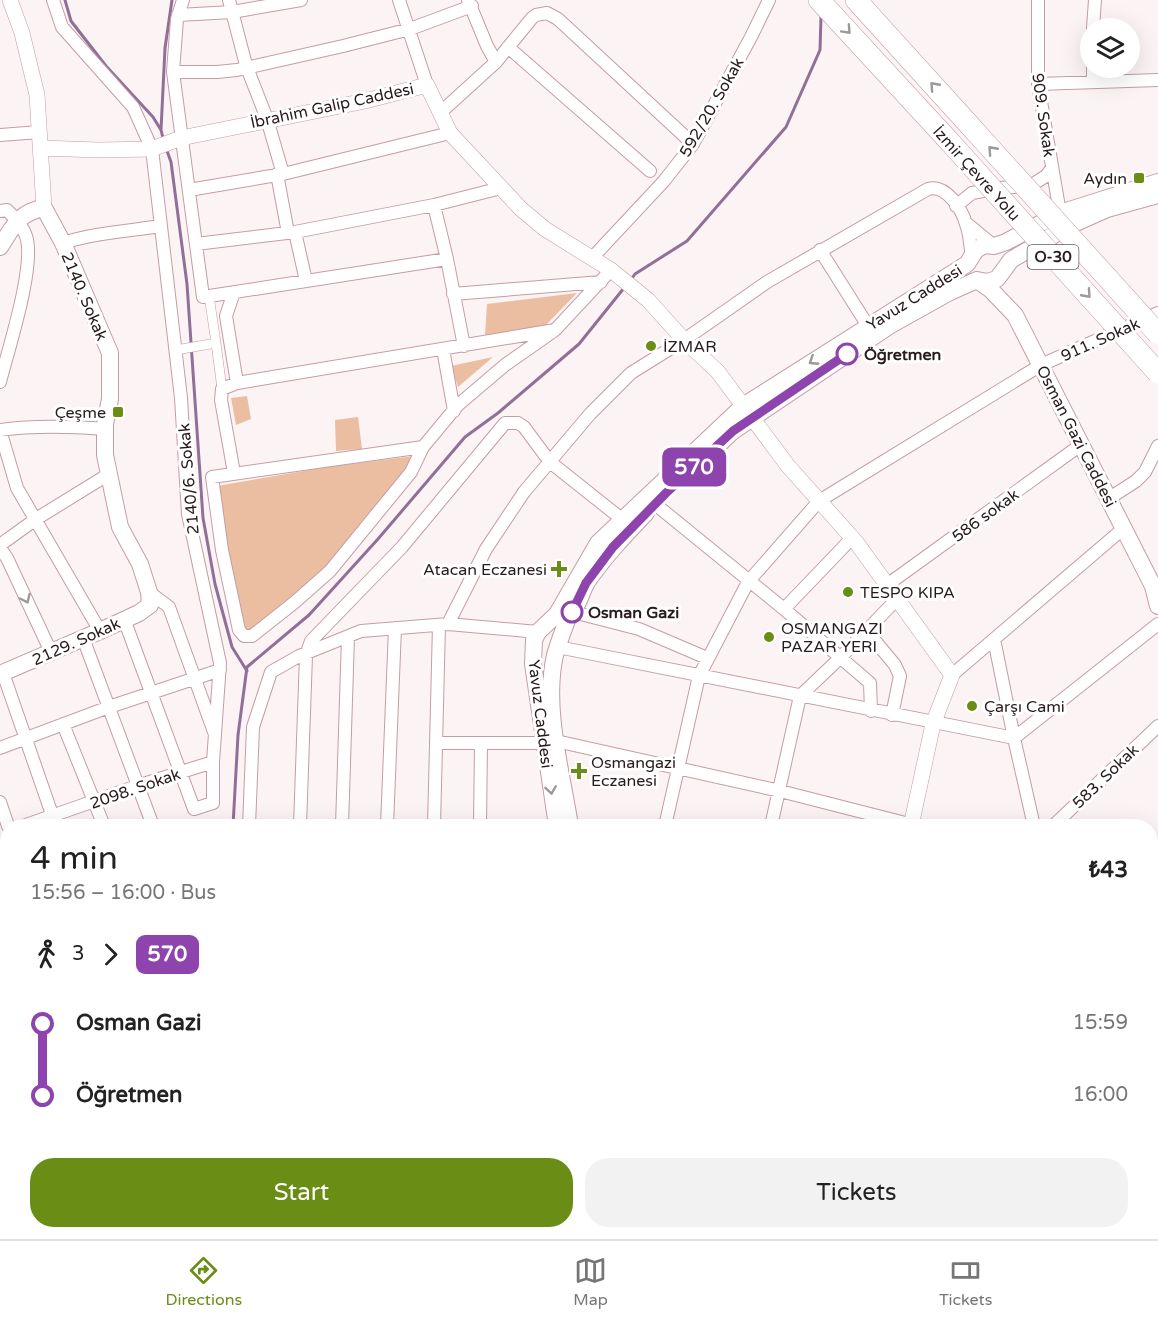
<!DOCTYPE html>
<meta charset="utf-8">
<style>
:root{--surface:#fff;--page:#f2f2f2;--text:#222;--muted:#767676;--line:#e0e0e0;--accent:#698d15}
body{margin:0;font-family:"Varela Round",sans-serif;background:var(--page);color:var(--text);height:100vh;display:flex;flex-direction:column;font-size:22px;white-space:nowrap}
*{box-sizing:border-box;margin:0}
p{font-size:20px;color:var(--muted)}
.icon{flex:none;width:33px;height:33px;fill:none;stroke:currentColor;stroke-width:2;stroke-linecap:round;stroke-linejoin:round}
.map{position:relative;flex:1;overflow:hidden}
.side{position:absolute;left:0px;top:819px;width:1158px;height:420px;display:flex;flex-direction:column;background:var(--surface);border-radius:24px 24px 0 0;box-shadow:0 6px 24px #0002}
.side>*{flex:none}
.badge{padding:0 12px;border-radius:9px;font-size:21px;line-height:39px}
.buttons{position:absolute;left:1080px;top:18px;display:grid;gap:12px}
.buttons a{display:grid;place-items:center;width:60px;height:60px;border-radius:50%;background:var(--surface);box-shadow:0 6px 24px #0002;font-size:30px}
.map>.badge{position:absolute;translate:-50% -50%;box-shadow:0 0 0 3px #fff}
.legs{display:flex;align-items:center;gap:9px;height:66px;padding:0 30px;font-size:20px}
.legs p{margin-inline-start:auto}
.summary{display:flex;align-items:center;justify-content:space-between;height:102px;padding:0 30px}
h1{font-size:33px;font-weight:600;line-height:45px}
.cta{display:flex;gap:12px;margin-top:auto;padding:12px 30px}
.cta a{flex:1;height:69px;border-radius:24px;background:var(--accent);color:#fff;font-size:24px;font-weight:600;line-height:69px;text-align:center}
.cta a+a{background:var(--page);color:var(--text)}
ul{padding:0 30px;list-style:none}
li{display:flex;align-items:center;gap:21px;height:72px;font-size:22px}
li i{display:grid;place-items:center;width:9px;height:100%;margin:0 8px;background:currentColor}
li i::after{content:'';width:15px;height:15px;margin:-8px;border:4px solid;border-radius:50%;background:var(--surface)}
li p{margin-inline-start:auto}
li:first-child i{background:linear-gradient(#0000 50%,currentColor 0)}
li:last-child i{background:linear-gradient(currentColor 50%,#0000 0)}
.dock{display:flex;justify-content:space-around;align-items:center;height:84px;border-top:2px solid var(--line);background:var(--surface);font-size:16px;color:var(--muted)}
.dock a{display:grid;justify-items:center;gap:3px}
.dock .on{color:var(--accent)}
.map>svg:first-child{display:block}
</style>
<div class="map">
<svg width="1158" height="1239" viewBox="0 0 1158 1239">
<rect width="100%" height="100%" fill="#fcf3f5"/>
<path fill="#ebbea2" d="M577,293L543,328L485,335L487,304Z
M493,357L458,387L451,366Z
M247,396L251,419L236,425L231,398Z
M358,417L362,449L336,451L335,420Z
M414,456L407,472L315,581L250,632L244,629L228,563L217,486L327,467Z"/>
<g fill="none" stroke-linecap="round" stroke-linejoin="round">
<path stroke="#906f98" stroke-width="3" d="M65,0L71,21L106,66L153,117L161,130L163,138
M161,130L165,48L172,0
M166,148L171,162L187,284L203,518L215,584L232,647L247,671
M630,281L635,274L687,241L786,127L820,50L821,17
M233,826L238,735L247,667L309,615L378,539L465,437L498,413L579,344L624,288
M143,1239L146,1232"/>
<defs>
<path id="pedestrian" d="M216,343L222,389
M176,350L216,343L209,296"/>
<path id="minor" d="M53,0L62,27L133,107L152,149L181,398L188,514L220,663L213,762V803L194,809L124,619
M183,0L177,19L173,72L203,297L447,259L434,205L501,188
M229,0L246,65L267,119L283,174L450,133
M399,0L427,85
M468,0L487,46L496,62
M1038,0V84L1060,213L1063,218
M178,15L232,12L301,0
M1093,28L1095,0
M508,47L650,171
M173,72H217L237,70L343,46L410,29L472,6
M1093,82V68
M1038,84L1158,80
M441,112L496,62L532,18L536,15L547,13L558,19L693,144
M0,135L40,132
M277,174L288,233
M189,190L283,174
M956,206L972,193L999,188L1030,186L1046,176L1052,168
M0,211L7,210C14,217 23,226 26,236C36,265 8,350 0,382
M966,223L994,246
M295,232L306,281
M63,243C95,233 128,231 161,226
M196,244L295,232L434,205
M820,250L868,326
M592,258L664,181L693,144L751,37L769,0
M447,259L464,346
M234,292L226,316L237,383L555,330L611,270
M453,294L601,282
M443,349L454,411
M0,430L17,488L100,631
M0,430C35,425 69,426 105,429
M423,447L212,477L222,550L239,630L244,636H252L295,602L330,571L411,472L423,447L458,405L505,365L555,330
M234,473L221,400L222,389L237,383
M1108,499L1136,481L1145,472L1158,446
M655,504L784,609L870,683L871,711
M0,545L36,519L109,474
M0,548L7,558L51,652
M887,585L1082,444
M149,592L169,607L214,732
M784,609L852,538
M573,612L639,629L707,658
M448,624L486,549L524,492L590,414L631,373L684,340L767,282L928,189C946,184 962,209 966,224C970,234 970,246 972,257
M866,630L895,665L900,676L892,715
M83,638L153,826
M994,639L1014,738L1158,624
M558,647L1014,738L1034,826
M3,673L56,826
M952,675L1124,528
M63,724L104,826
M556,741L780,791L917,826
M436,743H544
M0,748L109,707L220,670
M0,802L8,826
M23,826L137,786L213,762
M249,826L253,727L271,672L299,656L361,631L448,624L538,632
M300,826L306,655L311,641L402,547L505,423H518L524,427L550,462L623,520
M342,826L348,637
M387,826L395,628
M434,826L439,625
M480,826L481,743
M665,826L699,676L748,582L819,501L1041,365L1158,313
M771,826L800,696L841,657L897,599
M1053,826L1158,726
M1150,870L1158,865
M0,923L8,921
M0,941L8,961
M1150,972L1158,969
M0,1011L8,1010
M0,1108L8,1104
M0,1155L8,1153
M0,1200L8,1199
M1150,1222L1158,1221
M341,1232L342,1239
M414,1232L419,1239
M461,1232L467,1239
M512,1232L519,1239
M69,1239L117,1235
M166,1239L170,1232
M217,1239V1232
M270,1239L271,1232
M384,1239L392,1232
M696,1239L698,1232
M750,1239L751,1232
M937,1239L938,1232
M1029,1239L1031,1232"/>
<path id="tertiary" d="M10,0L22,33L37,95L44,208
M41,148L99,150L152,149L181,138L365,101L427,85L450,133L521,209L545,229L611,270L648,300L684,340L718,372L788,466L856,542L952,675L933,724L911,826
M641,1232L664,1239
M842,1239L843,1232"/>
<path id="secondary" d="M0,247C13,227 19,212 44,208L63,243L110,353V399L105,424V455L120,527L140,564L149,592L150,605L139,613L100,631L0,674
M977,280L991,290L1015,315L1153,586L1158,606
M715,448L733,431L889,326L950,292L977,280L987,282L997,279L1011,260L1069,226L1107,209L1158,195
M557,826L533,664L534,640L538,632L557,614L598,543L743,406L967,264L976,250L984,245L994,246L1006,242L1060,213L1158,182
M570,826C562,773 543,708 555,655C559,642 564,628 569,615C578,607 581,593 587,582C604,557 625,535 646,513
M0,1058L8,1056
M1150,1123L1158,1121
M566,1239L568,1232
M589,1239L594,1232"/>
<path id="motorway" d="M819,0L949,141
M856,0L973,129"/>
</defs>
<use href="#pedestrian" stroke="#c49da4" stroke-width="10"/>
<use href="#minor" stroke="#c49da4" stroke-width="14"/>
<use href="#tertiary" stroke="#c49da4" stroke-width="16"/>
<use href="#secondary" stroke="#c49da4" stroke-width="18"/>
<use href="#motorway" stroke="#c49da4" stroke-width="22"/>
<use href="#pedestrian" stroke="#fff" stroke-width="9"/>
<use href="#minor" stroke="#fff" stroke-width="12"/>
<use href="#tertiary" stroke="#fff" stroke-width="15"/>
<use href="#secondary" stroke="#fff" stroke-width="16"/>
<use href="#motorway" stroke="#fff" stroke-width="21"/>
<defs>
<path id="motorway-bridge" d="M973,129L1158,334
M949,141L1158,373"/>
</defs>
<use href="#motorway-bridge" stroke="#c49da4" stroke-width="22" stroke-linecap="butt"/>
<use href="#motorway-bridge" stroke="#fff" stroke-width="21"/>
</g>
<defs><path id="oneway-chevron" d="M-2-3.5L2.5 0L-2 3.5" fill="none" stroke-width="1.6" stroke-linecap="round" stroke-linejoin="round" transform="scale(1.5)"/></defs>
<g stroke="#9e9899">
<use href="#oneway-chevron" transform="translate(847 30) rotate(47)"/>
<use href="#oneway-chevron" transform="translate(934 86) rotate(-132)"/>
<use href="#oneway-chevron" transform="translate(992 150) rotate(-132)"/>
<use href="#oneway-chevron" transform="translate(1087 294) rotate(48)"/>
<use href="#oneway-chevron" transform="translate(813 361) rotate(147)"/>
<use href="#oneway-chevron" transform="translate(26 599) rotate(65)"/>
<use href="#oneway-chevron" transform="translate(551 790) rotate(81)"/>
</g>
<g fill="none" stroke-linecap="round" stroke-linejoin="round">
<defs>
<path id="line-1" d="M572,612L586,583L613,547L666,493L733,431L847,354"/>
</defs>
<use href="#line-1" stroke="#fff" stroke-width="14"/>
<use href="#line-1" stroke="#8e44ad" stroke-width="9"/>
</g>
<g fill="#698d15" stroke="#fff" stroke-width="2">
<rect x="1133" y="172" width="12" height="12" rx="3"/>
<circle cx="651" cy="346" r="6"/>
<rect x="112" y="406" width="12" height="12" rx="3"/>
<path d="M556 560h6v6h6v6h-6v6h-6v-6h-6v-6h6z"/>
<circle cx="848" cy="592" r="6"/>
<circle cx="769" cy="637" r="6"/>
<circle cx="972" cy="706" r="6"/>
<path d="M576 762h6v6h6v6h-6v6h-6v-6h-6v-6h6z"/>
</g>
<g fill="#fff" stroke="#8e44ad" stroke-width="3">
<circle cx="847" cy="354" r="10"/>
<circle cx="572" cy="612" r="10"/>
</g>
<g text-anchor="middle" stroke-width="6" stroke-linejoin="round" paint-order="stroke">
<rect fill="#fff" stroke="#685f61" stroke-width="1.5" x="1027.5" y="245" width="51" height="24" rx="4.5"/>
<g font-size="15" font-weight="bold" fill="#281a1d">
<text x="1053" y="262">O-30</text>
</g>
<g font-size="16" fill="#281a1d" stroke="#fff">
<text transform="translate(332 105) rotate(-12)" y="6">İbrahim Galip Caddesi</text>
<text transform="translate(711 107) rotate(-60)" y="6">592/20. Sokak</text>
<text transform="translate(1044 115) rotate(82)" y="6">909. Sokak</text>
<text transform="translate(977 173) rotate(48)" y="6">İzmir Çevre Yolu</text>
<text transform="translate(85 296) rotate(67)" y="6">2140. Sokak</text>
<text transform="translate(914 297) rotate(-32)" y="6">Yavuz Caddesi</text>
<text transform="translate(1100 339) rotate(-24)" y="6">911. Sokak</text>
<text transform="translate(1077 436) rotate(63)" y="6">Osman Gazi Caddesi</text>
<text transform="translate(188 479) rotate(-95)" y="6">2140/6. Sokak</text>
<text transform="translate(985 515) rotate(-36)" y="6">586 sokak</text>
<text transform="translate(76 641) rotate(-24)" y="6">2129. Sokak</text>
<text transform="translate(541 714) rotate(83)" y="6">Yavuz Caddesi</text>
<text transform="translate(1105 776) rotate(-44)" y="6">583. Sokak</text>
<text transform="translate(135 788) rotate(-19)" y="6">2098. Sokak</text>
</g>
<g font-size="16" fill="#281a1d" stroke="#fff" text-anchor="start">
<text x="1127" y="184" text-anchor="end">Aydın</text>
<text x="663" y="352">İZMAR</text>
<text x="106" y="418" text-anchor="end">Çeşme</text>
<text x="547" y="575" text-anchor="end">Atacan Eczanesi</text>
<text x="860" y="598">TESPO KIPA</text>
<text x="781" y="634">OSMANGAZI<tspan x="781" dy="18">PAZAR YERI</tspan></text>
<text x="984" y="712">Çarşı Cami</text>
<text x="591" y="768">Osmangazi<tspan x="591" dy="18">Eczanesi</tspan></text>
</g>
<g font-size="16" font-weight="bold" fill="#281a1d" stroke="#fff" text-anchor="start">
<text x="864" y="360">Öğretmen</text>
<text x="588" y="618">Osman Gazi</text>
</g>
</g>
</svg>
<div class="buttons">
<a><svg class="icon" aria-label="layers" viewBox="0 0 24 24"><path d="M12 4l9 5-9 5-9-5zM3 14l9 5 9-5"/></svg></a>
</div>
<b class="badge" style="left:694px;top:467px;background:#8e44ad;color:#fff">570</b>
<section class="side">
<div class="summary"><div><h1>4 min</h1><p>15:56 – 16:00 · Bus</p></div><b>₺43</b></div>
<div class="legs"><svg class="icon" aria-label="walk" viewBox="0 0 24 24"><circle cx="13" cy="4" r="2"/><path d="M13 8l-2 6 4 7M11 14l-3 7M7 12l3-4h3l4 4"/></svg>3<svg class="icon" aria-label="forward" viewBox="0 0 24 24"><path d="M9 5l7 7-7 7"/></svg><b class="badge" style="background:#8e44ad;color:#fff">570</b></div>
<ul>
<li><i style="color:#8e44ad"></i><b>Osman Gazi</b><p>15:59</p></li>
<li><i style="color:#8e44ad"></i><b>Öğretmen</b><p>16:00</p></li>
</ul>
<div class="cta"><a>Start</a><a>Tickets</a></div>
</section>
</div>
<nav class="dock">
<a class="on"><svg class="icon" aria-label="directions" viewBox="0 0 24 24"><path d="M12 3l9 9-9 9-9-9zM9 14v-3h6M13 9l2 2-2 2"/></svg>Directions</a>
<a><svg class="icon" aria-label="map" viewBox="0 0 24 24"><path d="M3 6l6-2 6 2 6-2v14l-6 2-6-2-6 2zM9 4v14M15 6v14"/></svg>Map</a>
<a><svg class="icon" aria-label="tickets" viewBox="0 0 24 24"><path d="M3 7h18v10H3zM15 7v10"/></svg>Tickets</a>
</nav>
